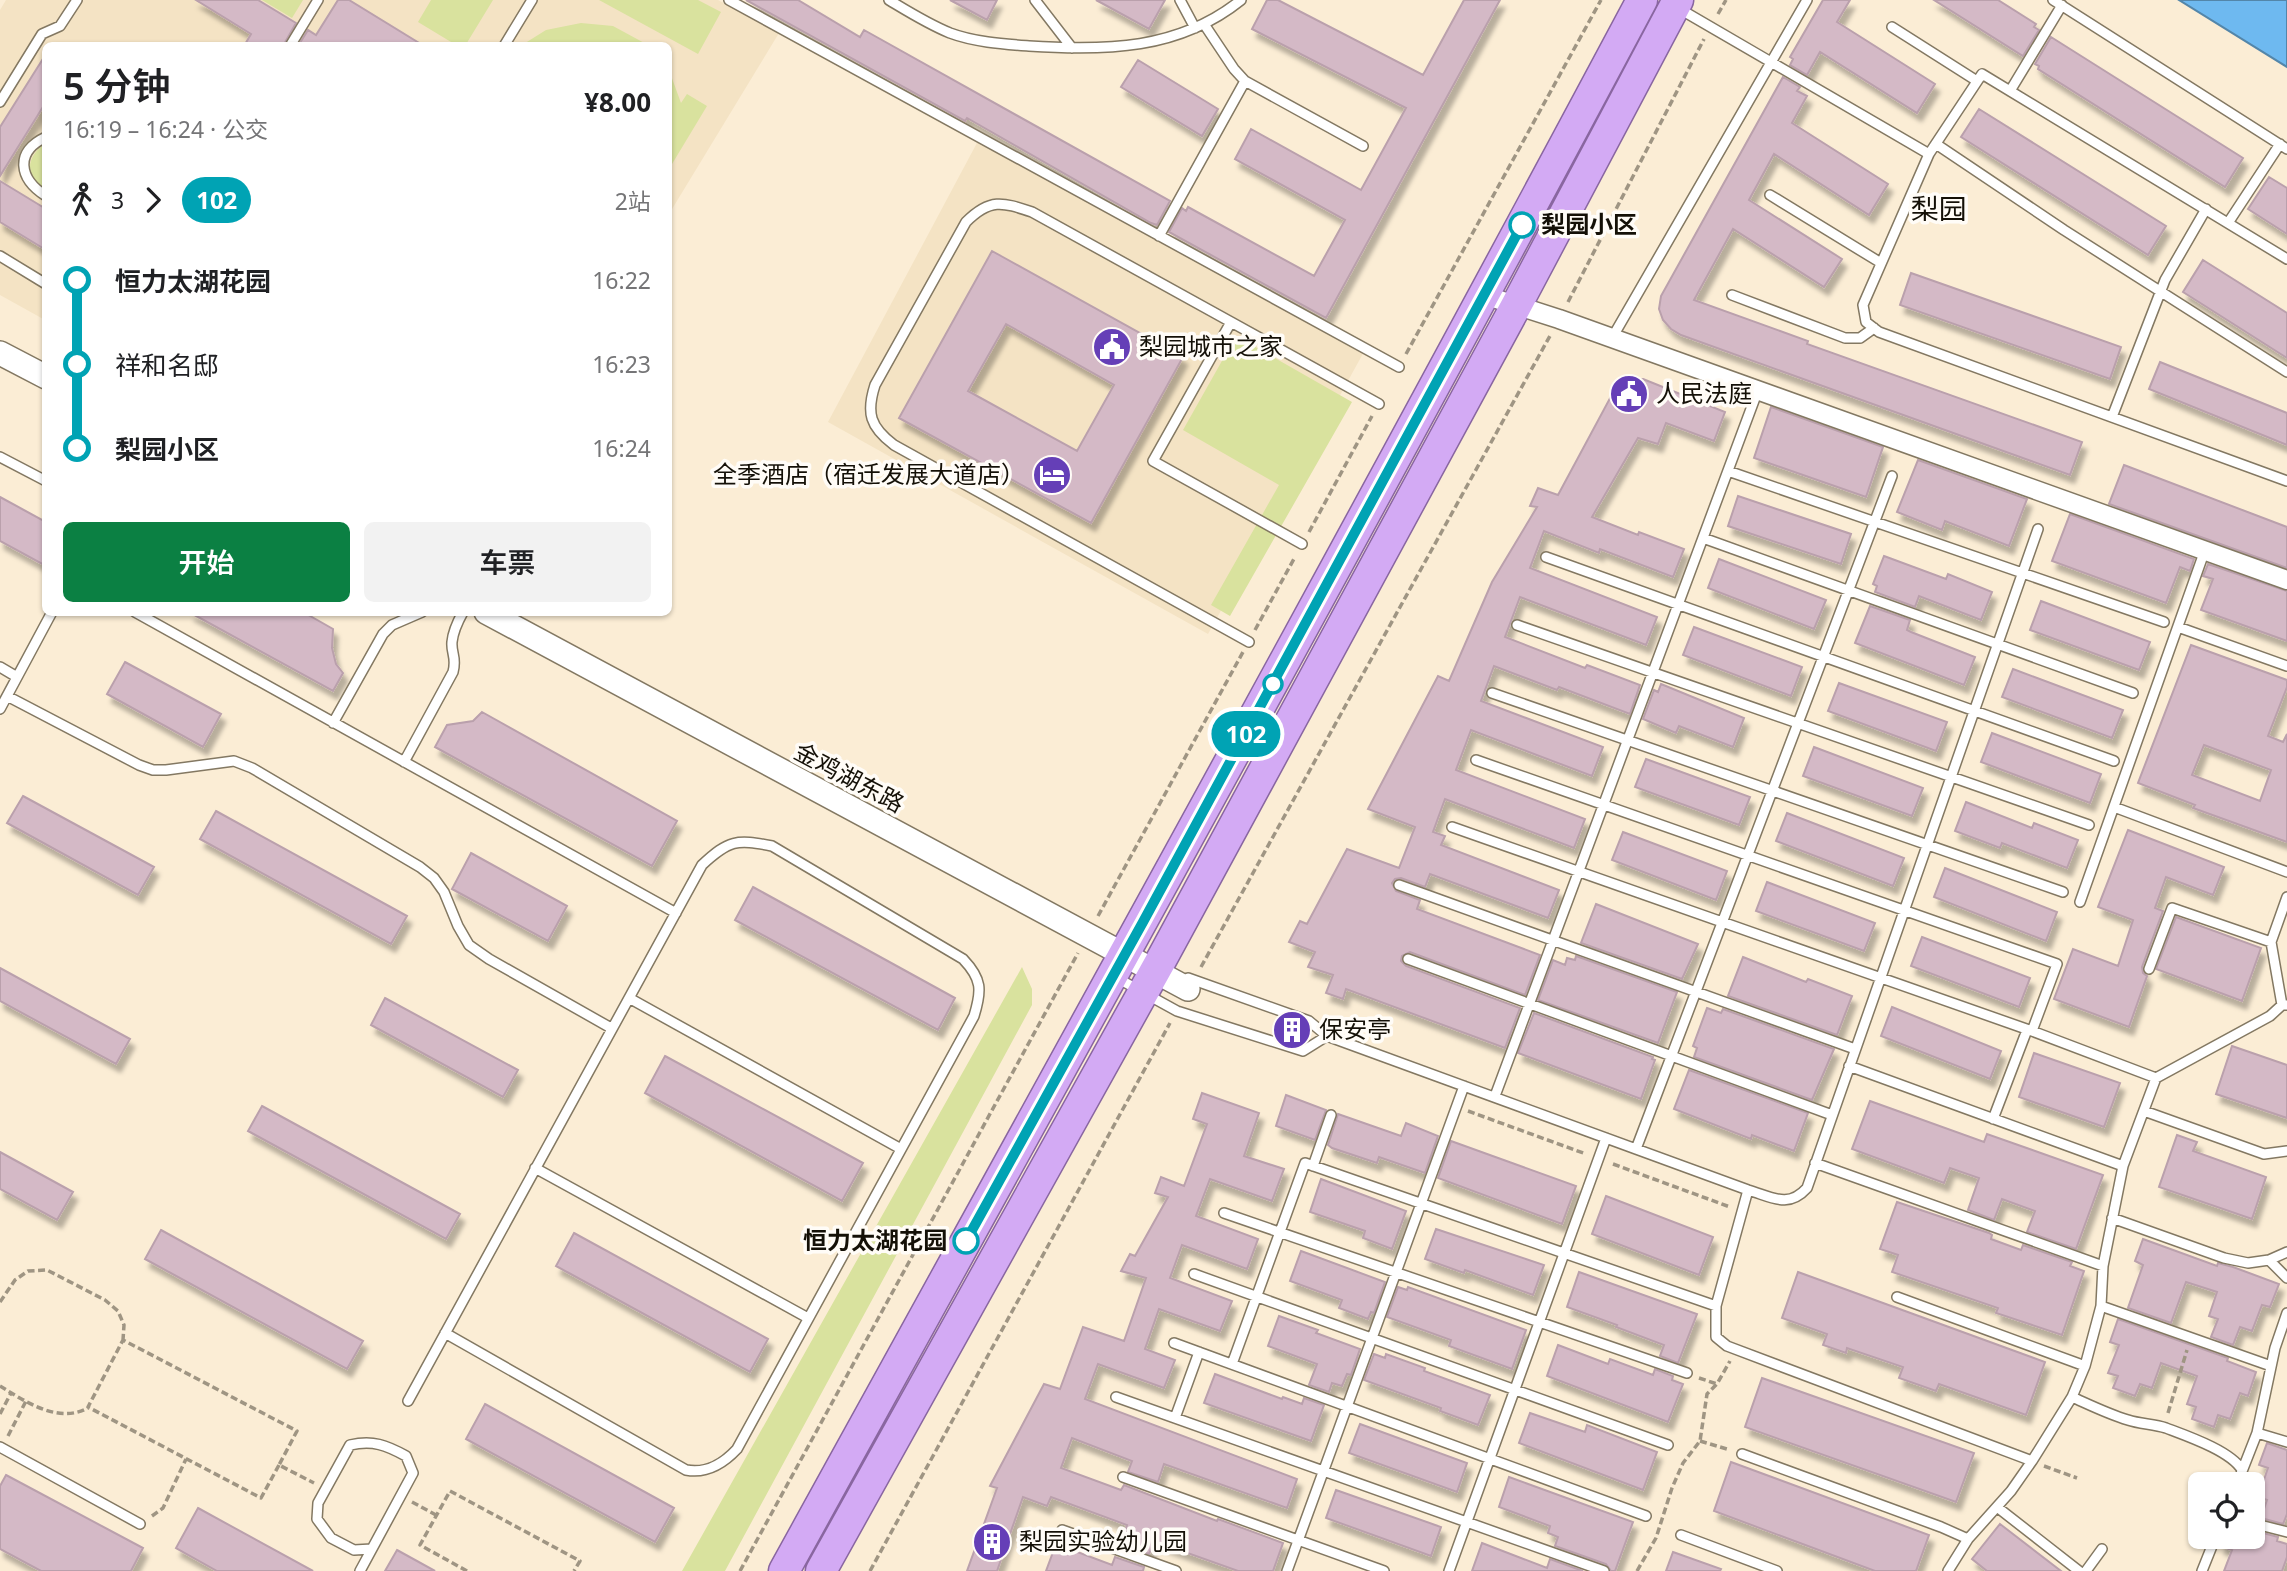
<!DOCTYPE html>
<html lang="zh">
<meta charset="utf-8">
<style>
:root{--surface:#fff;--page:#f2f2f2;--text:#202124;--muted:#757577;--accent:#0b8043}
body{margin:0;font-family:"Noto Sans","Noto Sans SC",sans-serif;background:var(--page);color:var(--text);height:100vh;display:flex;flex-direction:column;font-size:26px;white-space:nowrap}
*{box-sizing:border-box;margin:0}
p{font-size:23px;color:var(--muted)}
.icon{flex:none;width:38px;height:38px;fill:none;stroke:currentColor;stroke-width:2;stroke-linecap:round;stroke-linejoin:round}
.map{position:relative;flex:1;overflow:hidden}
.panel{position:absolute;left:42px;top:42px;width:630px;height:574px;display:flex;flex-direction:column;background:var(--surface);border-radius:10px;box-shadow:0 2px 5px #0004}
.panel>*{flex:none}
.badge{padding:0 14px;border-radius:23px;font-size:24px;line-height:46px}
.tools{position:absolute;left:2188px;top:1472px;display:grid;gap:14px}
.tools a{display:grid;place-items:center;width:77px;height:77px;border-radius:10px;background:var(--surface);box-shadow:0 2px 5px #0004;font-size:35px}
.map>.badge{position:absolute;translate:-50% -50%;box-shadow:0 0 0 4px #fff}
.legs{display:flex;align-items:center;gap:10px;height:77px;padding:0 21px;font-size:23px}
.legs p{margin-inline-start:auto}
.overview{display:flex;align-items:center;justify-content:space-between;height:119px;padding:0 21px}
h1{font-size:38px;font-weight:600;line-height:52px}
.primary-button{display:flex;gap:14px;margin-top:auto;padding:14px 21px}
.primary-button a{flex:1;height:80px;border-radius:10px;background:var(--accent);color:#fff;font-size:28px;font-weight:600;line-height:80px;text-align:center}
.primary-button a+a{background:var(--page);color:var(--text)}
ul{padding:0 21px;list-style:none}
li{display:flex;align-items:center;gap:24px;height:84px;font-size:26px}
li i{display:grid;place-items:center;width:10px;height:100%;margin:0 9px;background:currentColor}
li i::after{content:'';width:18px;height:18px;margin:-9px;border:5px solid;border-radius:50%;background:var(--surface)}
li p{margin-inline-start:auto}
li:first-child i{background:linear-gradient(#0000 50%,currentColor 0)}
li:last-child i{background:linear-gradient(currentColor 50%,#0000 0)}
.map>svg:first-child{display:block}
</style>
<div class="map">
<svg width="2287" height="1571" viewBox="0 0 2287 1571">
<defs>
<filter id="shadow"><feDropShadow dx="4.5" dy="8" stdDeviation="2" flood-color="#0004"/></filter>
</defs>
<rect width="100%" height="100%" fill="#fbedd5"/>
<path fill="#f4e3c4" d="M6,0H718L779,33L669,214L668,46H46L45,320L0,295V10Z
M978,141L1365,350L1208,634L828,422Z"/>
<path fill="#d9e29e" d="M262,0H303L292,18Z
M431,0H493L465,46L456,45L418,22Z
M599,0H698L721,12L698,54Z
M581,23L613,26L648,45H522L546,30Z
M669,70L681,103L687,94L707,106L669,169Z
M45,143V189C24,175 26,158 45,143Z
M1236,336L1352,402L1230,616L1211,605L1279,485L1183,430Z
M1022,967L1032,989V1005L725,1571H682Z"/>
<path fill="#6eb9f0" stroke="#5386aa" stroke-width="2" d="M2179,0H2287V67Z"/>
<path fill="#d4b9c6" stroke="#baa0ac" stroke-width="2" fill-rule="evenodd" filter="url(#shadow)" d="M196,0H258L296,23L283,46H244L251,34Z
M338,0H349L424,46H298L308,30L316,35Z
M746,0H798L860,37L864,30L1170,201L1157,225L1151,223L967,118L965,121Z
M950,0H997L987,20Z
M1096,0H1165L1149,29Z
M1267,0H1278L1423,75L1464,0H1500L1326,318L1169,232L1182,208L1186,211L1188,207L1314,276L1345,220L1235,159L1251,129L1361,190L1406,108L1252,29Z
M1823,0H1850L1837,22L1935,84L1917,113L1820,52L1807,75L1790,65L1793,59L1790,57Z
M1934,0H1998L2036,24L2034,27L2039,30L2023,56Z
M2051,37L2243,158L2225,187L2038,69L2039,66L2035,64Z
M46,54V102L0,176V127Z
M1138,60L1218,109L1202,136L1121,87Z
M1783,77L1800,87L1797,91L1807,96L1792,123L1888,184L1869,215L1774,154L1749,200L1842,259L1824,287L1733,229L1694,300L1808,341L1807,344L2082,442L2070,475L1681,335L1671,329L1663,320L1659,309L1661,296Z
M1979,109L2166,226L2148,255L1961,137Z
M2269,177L2287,188V234L2248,209Z
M0,181L46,209V250L0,222Z
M992,251L1183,357L1091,523L899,418ZM1006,324L1114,385L1077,451L968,391Z
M2203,260L2287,313V358L2183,292Z
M1911,273L2121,347L2110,379L1900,305Z
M2160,362L2287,413V445L2149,389Z
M1643,379L1725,412L1714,441L1666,423L1658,444L1638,438L1592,517L1638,535L1639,532L1684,549L1673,577L1600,549L1599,553L1544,531L1530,568L1657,617L1646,645L1520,597L1505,637L1585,668L1587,665L1640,685L1630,714L1559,687L1557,690L1494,666L1481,701L1603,747L1592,776L1471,730L1456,770L1585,819L1574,848L1445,799L1433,832L1445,836L1441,845L1559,890L1548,918L1430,874L1425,887L1401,878L1395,879L1392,883L1396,891L1420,900L1417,909L1540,955L1525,995L1410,952L1402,956L1401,961L1406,966L1520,1008L1505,1048L1346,989L1343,999L1326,993L1333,975L1308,967L1315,952L1289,942L1300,921L1307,924L1347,849L1399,868L1415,827L1368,809L1438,676L1449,681L1492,582L1537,507L1530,506L1538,488L1558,495L1616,387Z
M1771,407L1883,447L1866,497L1754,458Z
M1918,460L2027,499L2009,546L1945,521L1942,530L1897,512Z
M2124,465L2287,527V568L2109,504Z
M1738,496L1851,534L1841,564L1728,526Z
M0,497L46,522V566L0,541Z
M2070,514L2194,559L2190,571L2180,567L2166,603L2052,561Z
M1884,556L1946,579L1948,574L1992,592L1981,620L1919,596L1915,607L1875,592L1877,586L1873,584Z
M1719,559L1826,600L1814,629L1708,588Z
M2208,564L2287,591V641L2201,610L2213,579L2203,576Z
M2041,601L2150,642L2139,670L2030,630Z
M1870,606L1910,620L1907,630L1911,632L1975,657L1964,685L1855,643Z
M189,612H303L333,629L332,648L336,664L343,673L333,691Z
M1694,627L1802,667L1791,696L1683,655Z
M2191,645L2287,680V687L2268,736L2283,742L2287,734V842L2193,808L2195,805L2138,783ZM2204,745L2271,770L2260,801L2192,775Z
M125,662L221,714L203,747L107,694Z
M2013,669L2123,710L2112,738L2002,697Z
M1839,683L1947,722L1936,751L1828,711Z
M1661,684L1744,718L1733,747L1679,726L1676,733L1643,719L1654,690L1658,692Z
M482,712L677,821L652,866L435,747L447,725L473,721Z
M1992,733L2101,774L2090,803L1981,762Z
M1814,747L1923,788L1912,816L1803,776Z
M1646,759L1750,797L1739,825L1635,787Z
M23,796L154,867L138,895L7,823Z
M1966,802L2032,828L2034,823L2078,840L2067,868L2002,843L2000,848L1955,831Z
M216,811L407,916L391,944L200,839Z
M1787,813L1904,858L1893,886L1776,841Z
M2128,830L2224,867L2213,895L2166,877L2155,908L2163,911L2142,967L2143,973L2147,976L2129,1027L2054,999L2073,949L2118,966L2133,920L2098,907Z
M1623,832L1727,871L1716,900L1612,860Z
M471,853L567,906L548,941L452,889Z
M1945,868L2057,912L2046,941L1934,897Z
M1767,882L1875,923L1864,951L1756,911Z
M753,887L955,998L938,1030L735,920Z
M1596,904L1698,944L1682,979L1581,943Z
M2176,917L2261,948L2242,1001L2156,969Z
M1922,937L2030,978L2019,1007L1911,966Z
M1576,956L1677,992L1658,1043L1538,1000L1553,960L1565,965L1567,958L1575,960Z
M1743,957L1806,982L1808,979L1852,996L1837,1035L1728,996Z
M0,968L130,1039L116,1064L0,1001Z
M385,998L518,1070L503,1097L371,1025Z
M1892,1007L2001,1051L1990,1079L1881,1036Z
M1707,1008L1721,1013L1723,1009L1834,1049L1812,1100L1694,1057L1697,1048L1693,1046Z
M1534,1013L1653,1057L1652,1059L1655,1060L1641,1099L1518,1053Z
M2232,1046L2287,1065V1118L2216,1094Z
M2034,1053L2120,1083L2104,1127L2019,1097Z
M665,1056L863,1163L842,1201L645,1093Z
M1689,1070L1808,1113L1794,1151L1752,1135L1751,1139L1674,1109Z
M1202,1093L1259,1113L1244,1156L1284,1169L1272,1201L1210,1179L1196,1216L1258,1239L1247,1269L1182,1245L1170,1278L1232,1301L1220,1331L1159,1309L1145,1349L1175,1360L1164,1388L1098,1364L1085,1399L1297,1479L1287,1508L1164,1464L1158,1482L1128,1472L1132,1461L1072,1438L1061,1468L1121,1490L1124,1485L1217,1521L1218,1519L1283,1543L1273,1571H1238L1154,1541L1149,1554L1121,1544L1127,1525L1051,1497L1047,1506L1023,1497L997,1571H967L997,1488L990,1486L1044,1384L1060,1389L1083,1327L1124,1341L1146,1278L1121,1271L1130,1254L1135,1256L1168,1197L1155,1193L1161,1177L1184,1186L1207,1124L1193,1119Z
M1286,1095L1326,1110L1315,1140L1276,1126Z
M1870,1101L1984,1142L1987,1134L2103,1175L2076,1249L2027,1232L2035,1211L2002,1199L1994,1220L1968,1210L1979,1178L1950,1168L1944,1183L1852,1149Z
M262,1106L460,1214L446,1239L248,1131Z
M1338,1114L1401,1136L1406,1123L1438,1136L1425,1173L1379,1157L1377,1163L1332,1148L1328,1145Z
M2177,1135L2197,1142L2193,1151L2266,1177L2252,1219L2159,1187Z
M1451,1141L1576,1186L1562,1224L1438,1178Z
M0,1152L73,1192L57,1220L0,1189Z
M1321,1179L1406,1211L1392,1249L1363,1238L1365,1231L1310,1212Z
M1606,1196L1713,1237L1699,1275L1592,1234Z
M1897,1202L1989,1233L1992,1235L1991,1239L2021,1250L2023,1245L2072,1262L2070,1266L2084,1271L2062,1335L1996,1313L1998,1308L1892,1272L1898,1255L1880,1249Z
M1436,1229L1544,1265L1533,1295L1465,1270L1464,1273L1425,1259Z
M161,1230L363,1341L347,1369L145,1259Z
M574,1233L768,1339L750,1372L556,1266Z
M2143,1239L2217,1266L2218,1263L2233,1267L2279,1284L2270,1307L2262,1305L2252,1331L2240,1327L2233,1345L2211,1337L2218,1319L2209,1316L2217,1292L2186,1282L2171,1323L2128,1308L2143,1265L2135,1261Z
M1301,1251L1385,1282L1374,1313L1371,1312L1368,1319L1339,1308L1342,1300L1290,1281Z
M1579,1272L1697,1314L1678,1363L1660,1356L1664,1345L1616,1327L1617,1325L1567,1307Z
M1798,1272L2045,1362L2026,1415L1939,1384L1936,1391L1899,1378L1903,1367L1847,1348L1846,1353L1823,1345L1827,1334L1782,1318Z
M1398,1287L1407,1290L1408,1287L1526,1330L1512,1369L1449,1346L1451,1340L1387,1317Z
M1279,1316L1318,1330L1316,1333L1360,1349L1351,1375L1347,1374L1342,1386L1332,1383L1329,1392L1309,1385L1317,1364L1268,1346Z
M2118,1319L2228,1358L2227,1361L2256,1372L2248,1396L2240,1393L2230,1419L2218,1415L2214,1427L2192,1419L2196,1407L2187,1404L2197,1376L2161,1363L2152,1388L2140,1384L2135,1396L2113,1388L2118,1376L2108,1373L2119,1345L2110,1342Z
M1558,1345L1608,1364L1610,1359L1653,1375L1655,1369L1673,1376L1672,1380L1683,1384L1668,1422L1547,1376Z
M1374,1354L1385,1358L1386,1354L1425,1368L1424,1371L1490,1395L1478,1425L1440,1411L1441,1408L1364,1380Z
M1215,1374L1282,1399L1283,1397L1302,1404L1304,1398L1324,1405L1311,1441L1204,1403Z
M1762,1378L1974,1453L1956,1502L1745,1427Z
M485,1404L674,1508L655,1542L466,1439Z
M1530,1413L1585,1432L1587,1425L1657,1452L1643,1490L1519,1443Z
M1360,1424L1467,1463L1457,1492L1349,1453Z
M2267,1443L2287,1450V1514L2283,1524L2261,1518L2267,1500L2258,1497L2268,1468L2259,1465Z
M1731,1462L1929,1535L1916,1571H1875L1714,1511Z
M6,1475L143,1548L131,1571H41L0,1549V1486Z
M1509,1477L1633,1522L1615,1571H1611L1606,1564L1555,1546L1558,1537L1548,1533L1550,1526L1499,1507Z
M1336,1490L1441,1527L1431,1556L1326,1518Z
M198,1508L313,1571H217L176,1548Z
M2000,1524L2061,1571H1987L1972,1559Z
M2256,1531L2278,1537L2277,1541L2287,1544V1557L2282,1571H2224L2232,1550L2220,1546L2223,1536H2254Z
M1482,1543L1547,1568L1550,1559L1583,1571H1472Z
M1056,1544L1112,1565L1115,1557L1144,1567L1143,1571H1046Z
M397,1550L435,1571H385Z
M1673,1552L1721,1569L1720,1571H1666Z"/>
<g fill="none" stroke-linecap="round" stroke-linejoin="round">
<defs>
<path id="service" d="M729,0L1399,367
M889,0C909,12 928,24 950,33C974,42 1003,44 1029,46C1105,51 1179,50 1241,0
M1035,0L1072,48
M1180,0L1195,28
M2053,0L2287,149
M1678,8L1929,154L1863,305L1866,322L1879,332L2287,481
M1204,24L1234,69L1245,81L1363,146
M1892,27L1977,81
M290,46L318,0
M504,46L532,0
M2010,91L2062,5
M0,102L42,34L60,26L77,0
M46,137C14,152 19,179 46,196
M1936,144L2064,230L2287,372
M1929,154L1982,74L2287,259
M1770,195L1881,263
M2228,223L2280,144
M1159,236L1245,81
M0,256L46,284
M1732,295L1845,338H1860L1874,328
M1231,322L1379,404
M1612,338L1807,0
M2112,417L2165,280L2206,209
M0,457L46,481
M1728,471L2164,622
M1703,538L2133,693
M1546,557L2114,761
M135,612L676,913
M1517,625L2089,825
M2178,627L2287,666
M1249,642L894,445C870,427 866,413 875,385L966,222C990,198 1002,202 1032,212L1231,322L1153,461L1302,544
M0,667L17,677
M1492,693L2063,892
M7,696L139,765L153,770H166L234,761L252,768L420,867L434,878L444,892L458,926L469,945L489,959L611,1028
M0,709L52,612
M333,723L383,634L392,625L422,612
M1476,760L2057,964L2032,1031
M404,762L453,672C457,657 451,654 452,642C453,631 458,621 463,612
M2114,807L2287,872
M1452,827L2032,1031L2156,1078
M1399,885L1855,1049
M2080,902L2205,550
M1408,959L1832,1115
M2149,969L2172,908L2271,942
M1117,978L1177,1011L1303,1051L1327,1036L1309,1021L1188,978
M629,998L901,1149
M2282,1005L2271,942L2287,897
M1327,1036L1748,1190C1772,1197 1788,1209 1807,1188L2038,529
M1849,1066L2123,1166
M1495,1096L1758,390
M2144,1111L2264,1154L2287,1151
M1993,1119L2027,1030
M1636,1149L1892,476
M1815,1163L2103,1266
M1313,1166L1331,1115
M535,1168L808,1318
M1748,1190L1716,1306V1337L1727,1346L2032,1461
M1224,1213L1687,1373
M2112,1218L2224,1258L2248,1263L2269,1260L2287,1252
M2269,1260L2287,1278
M1194,1274L1668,1445
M1897,1297L2085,1366
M2101,1306L2271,1366
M1174,1343L1646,1516
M1232,1364L1305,1163L1716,1306
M1116,1397L1604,1571
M2072,1397C2090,1405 2108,1414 2128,1420C2140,1424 2154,1424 2166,1428C2187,1436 2231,1451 2242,1470
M408,1401C505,1222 604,1044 702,865C729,840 736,839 772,846L963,959C982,979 982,990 974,1016L737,1449C723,1464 707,1474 686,1470L445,1333
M1175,1418L1199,1352
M2257,1433L2287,1442
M0,1447L140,1524
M1742,1454L1941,1527L1968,1539
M1123,1477L1384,1571
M2237,1484L2257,1433L2275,1348L2287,1313
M1997,1507L2079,1571
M2252,1523L2287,1532
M1062,1530L1176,1571
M1681,1535L1777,1571
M360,1571L413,1473L406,1456C386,1445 373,1440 350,1445L318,1503L317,1519L331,1538L354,1550L372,1549
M1287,1571L1464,1086
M1449,1571L1606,1138
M1948,1571L1968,1539L2011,1491L2032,1461L2072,1397L2085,1366L2101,1306L2103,1266L2123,1166L2156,1078L2270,1016L2282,1005H2287
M2086,1571L2102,1549
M2202,1571L2216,1536"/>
<path id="minor" d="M1484,295L1559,319L2287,580"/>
<path id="tertiary" d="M0,353L46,377
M486,612L1188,989"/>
<path id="trunk" d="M784,1571C1072,1049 1361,527 1642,0
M821,1571L1160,962L1516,306L1678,0"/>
</defs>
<use href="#service" stroke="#837862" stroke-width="12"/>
<use href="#minor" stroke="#837862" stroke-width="21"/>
<use href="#tertiary" stroke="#837862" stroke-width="26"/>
<use href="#trunk" stroke="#8966a0" stroke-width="33"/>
<path stroke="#9f9583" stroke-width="3.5" stroke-dasharray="7 3.5" stroke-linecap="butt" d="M1718,14L1726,0
M1568,302L1704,39
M1406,354L1601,0
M1309,532L1372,416
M1255,630L1295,557
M1098,916L1243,652
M1201,967L1551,334
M1468,1111L1586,1154
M1613,1164L1730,1207
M0,1302L15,1280L28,1271L47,1270L105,1300L118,1311L124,1325L123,1340
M1699,1378L1717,1384
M0,1386C26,1402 58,1424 88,1408
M2168,1413L2187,1350
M0,1414L11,1393
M8,1436L26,1401
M1700,1441L1730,1450
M279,1465L261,1498L88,1407L123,1340L297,1431L279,1465L314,1483
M2044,1466L2077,1478
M412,1502L436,1515
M152,1516L163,1508L186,1459
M467,1571L420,1545L450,1491L580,1561L574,1571
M740,1571L1078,953
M870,1571L1170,1023
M1637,1571L1656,1538L1672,1488L1683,1463L1700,1441L1707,1394L1717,1384L1730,1361"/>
<use href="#service" stroke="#fff" stroke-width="9"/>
<use href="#minor" stroke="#fff" stroke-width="18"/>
<use href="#tertiary" stroke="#fff" stroke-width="23"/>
<use href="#trunk" stroke="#d3aaf4" stroke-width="30"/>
</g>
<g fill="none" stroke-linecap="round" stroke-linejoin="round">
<defs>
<path id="line-1" d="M966,1241L1143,922L1522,225"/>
</defs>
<use href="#line-1" stroke="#fff" stroke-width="16"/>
<use href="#line-1" stroke="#00a3b4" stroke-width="10"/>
</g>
<defs>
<symbol id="civic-disc" viewBox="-11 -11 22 22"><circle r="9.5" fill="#653fb7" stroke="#fffcf7"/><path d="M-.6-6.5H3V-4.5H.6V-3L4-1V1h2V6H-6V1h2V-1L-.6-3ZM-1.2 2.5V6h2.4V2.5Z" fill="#fff"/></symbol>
<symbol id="hotel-disc" viewBox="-11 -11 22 22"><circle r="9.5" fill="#653fb7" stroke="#fffcf7"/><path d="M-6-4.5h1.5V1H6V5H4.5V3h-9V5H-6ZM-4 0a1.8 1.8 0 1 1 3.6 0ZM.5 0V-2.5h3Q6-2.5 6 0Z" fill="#fff"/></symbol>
<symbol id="building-disc" viewBox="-11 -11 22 22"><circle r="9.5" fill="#653fb7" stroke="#fffcf7"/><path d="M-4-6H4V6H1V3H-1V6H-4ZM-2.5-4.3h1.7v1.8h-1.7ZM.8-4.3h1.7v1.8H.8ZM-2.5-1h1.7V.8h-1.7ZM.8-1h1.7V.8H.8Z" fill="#fff"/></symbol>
</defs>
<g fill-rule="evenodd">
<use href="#civic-disc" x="1090" y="325" width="44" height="44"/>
<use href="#civic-disc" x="1607" y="372" width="44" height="44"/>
<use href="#hotel-disc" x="1030" y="453" width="44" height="44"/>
<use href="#building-disc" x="1270" y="1008" width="44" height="44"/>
<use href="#building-disc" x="970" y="1520" width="44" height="44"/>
</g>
<g fill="#fff" stroke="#00a3b4" stroke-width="3.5">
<circle cx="1522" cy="225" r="12"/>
<circle cx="1273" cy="684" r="9"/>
<circle cx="966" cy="1241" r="12"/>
</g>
<g text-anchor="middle" stroke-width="7" stroke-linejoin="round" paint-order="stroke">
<g font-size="24" font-weight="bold" fill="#141007" stroke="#fffcf7" text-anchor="start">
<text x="1541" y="233">梨园小区</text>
<text x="947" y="1249" text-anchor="end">恒力太湖花园</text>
</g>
<g font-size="24" fill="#141007" stroke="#fffcf7" text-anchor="start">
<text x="1139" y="355">梨园城市之家</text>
<text x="1656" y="402">人民法庭</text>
<text x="1025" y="483" text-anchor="end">全季酒店（宿迁发展大道店）</text>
<text x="1319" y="1038">保安亭</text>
<text x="1019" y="1550">梨园实验幼儿园</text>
</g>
<g font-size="24" fill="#141007" stroke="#fffcf7">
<text transform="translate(849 778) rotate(28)" y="8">金鸡湖东路</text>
</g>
<g font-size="28" fill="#141007" stroke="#fffcf7">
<text x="1939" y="219">梨园</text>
</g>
</g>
</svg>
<div class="tools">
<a><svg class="icon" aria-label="locate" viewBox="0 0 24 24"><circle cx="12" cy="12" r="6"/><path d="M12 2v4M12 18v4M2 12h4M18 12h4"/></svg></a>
</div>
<b class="badge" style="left:1246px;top:734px;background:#00a3b4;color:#fff">102</b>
<section class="panel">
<div class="overview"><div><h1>5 分钟</h1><p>16:19 – 16:24 · 公交</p></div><b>¥8.00</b></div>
<div class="legs"><svg class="icon" aria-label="walk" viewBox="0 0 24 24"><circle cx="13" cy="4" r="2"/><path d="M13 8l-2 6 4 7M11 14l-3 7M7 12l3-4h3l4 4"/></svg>3<svg class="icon" aria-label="forward" viewBox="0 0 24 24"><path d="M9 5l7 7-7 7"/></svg><b class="badge" style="background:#00a3b4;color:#fff">102</b><p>2站</p></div>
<ul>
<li><i style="color:#00a3b4"></i><b>恒力太湖花园</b><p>16:22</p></li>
<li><i style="color:#00a3b4"></i><span>祥和名邸</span><p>16:23</p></li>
<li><i style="color:#00a3b4"></i><b>梨园小区</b><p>16:24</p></li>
</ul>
<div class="primary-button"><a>开始</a><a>车票</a></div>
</section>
</div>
